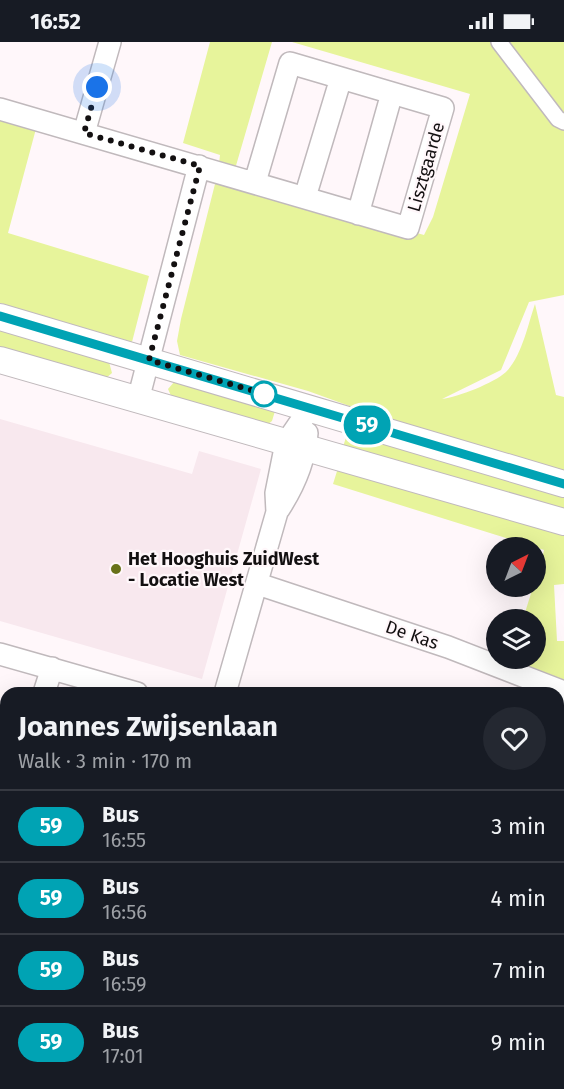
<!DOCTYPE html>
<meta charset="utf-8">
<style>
:root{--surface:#171b24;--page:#242831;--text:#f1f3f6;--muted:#9ea1a6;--line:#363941}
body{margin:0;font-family:"Fira Sans",sans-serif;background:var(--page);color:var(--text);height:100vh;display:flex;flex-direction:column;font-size:22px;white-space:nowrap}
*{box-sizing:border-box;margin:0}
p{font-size:20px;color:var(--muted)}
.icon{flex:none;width:33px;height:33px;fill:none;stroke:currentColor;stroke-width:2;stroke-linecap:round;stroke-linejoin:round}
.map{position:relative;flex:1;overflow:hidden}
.details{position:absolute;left:0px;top:645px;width:564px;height:402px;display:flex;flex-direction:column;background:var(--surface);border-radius:18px 18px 0 0;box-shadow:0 6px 24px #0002}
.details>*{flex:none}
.badge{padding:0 12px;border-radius:20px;font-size:21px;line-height:39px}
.needle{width:39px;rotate:42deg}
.tools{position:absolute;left:486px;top:495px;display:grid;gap:12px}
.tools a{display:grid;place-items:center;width:60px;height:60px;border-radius:50%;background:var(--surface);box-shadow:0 6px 24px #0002;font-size:30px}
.you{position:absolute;width:30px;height:30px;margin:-15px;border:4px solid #fff;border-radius:50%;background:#1a73e8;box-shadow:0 0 0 9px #1a73e833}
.map>.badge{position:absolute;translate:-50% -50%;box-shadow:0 0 0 3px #fff}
.round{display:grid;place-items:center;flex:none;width:63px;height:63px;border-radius:32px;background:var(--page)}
.headline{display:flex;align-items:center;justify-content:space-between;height:102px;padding:0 18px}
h1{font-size:28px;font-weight:700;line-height:45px}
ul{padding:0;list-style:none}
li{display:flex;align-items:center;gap:18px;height:72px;padding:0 18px;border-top:2px solid var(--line)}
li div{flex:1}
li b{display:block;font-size:22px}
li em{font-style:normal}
li .badge{min-width:66px;font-weight:700;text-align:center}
.status{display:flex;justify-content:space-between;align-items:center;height:42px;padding:0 30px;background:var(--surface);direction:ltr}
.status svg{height:16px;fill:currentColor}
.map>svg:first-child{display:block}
</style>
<div class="status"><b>16:52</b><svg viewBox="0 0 49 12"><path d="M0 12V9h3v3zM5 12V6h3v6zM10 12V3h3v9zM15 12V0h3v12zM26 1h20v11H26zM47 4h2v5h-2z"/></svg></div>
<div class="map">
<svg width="564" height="1047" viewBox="0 0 564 1047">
<rect width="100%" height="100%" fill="#fff7fa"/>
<path fill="#f8e8ee" d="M0,377L192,432L199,409L261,427L202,637L0,579Z"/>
<path fill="#e7f49b" d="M210,0H272L235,127L219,122L220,113L183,101Z
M292,0H564V253L529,260L501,328L442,357C458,355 494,341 506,330C522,314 528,282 535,262L556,353L564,355V430L405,384L308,349L180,313L177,299L181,277L217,134L424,193L433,175L470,52Z
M0,73L37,83L8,191L149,234L132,300L0,261Z
M0,287L109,320L112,331L105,337L0,306Z
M175,339L275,369L272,379L268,382L172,356L168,347Z
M349,386L564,448V472L342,408Z
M338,426L564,492V542L554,543L557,599H564V644L510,622L512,617L536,616V578L523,577L533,545L536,544L544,508L333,442Z
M357,1041H520L518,1047H356Z"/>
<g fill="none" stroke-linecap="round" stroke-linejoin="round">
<defs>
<path id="pedestrian" d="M499,0L558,77L564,80"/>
<path id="minor" d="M0,67L408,186L443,66L290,21L255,140
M84,91L110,0
M305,155L341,36
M358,172L392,51
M138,358L199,124
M279,467C294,444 305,419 307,391
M258,542L448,605L564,650
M0,612L137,651
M44,651L52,626
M225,651L277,470L276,451L286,401L310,366
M562,778L564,771
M0,822L6,824
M558,971L564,950
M558,1001L564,1002
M110,1047L112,1041
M536,1047L537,1041"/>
<path id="tertiary" d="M0,275L564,442
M0,318L564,480"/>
</defs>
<use href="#pedestrian" stroke="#c0b9bc" stroke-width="18"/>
<use href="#minor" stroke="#c0b9bc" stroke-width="24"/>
<use href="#tertiary" stroke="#c0b9bc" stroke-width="28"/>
<use href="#pedestrian" stroke="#fff" stroke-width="15"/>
<use href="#minor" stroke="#fff" stroke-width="21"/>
<use href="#tertiary" stroke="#fff" stroke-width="26"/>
</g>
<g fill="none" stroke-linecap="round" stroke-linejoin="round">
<defs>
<path id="line" d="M0,274L564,442"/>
</defs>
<use href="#line" stroke="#fff" stroke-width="14"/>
<use href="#line" stroke="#00a3b4" stroke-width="9"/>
<path stroke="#131011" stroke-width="6" stroke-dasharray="0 10.8" d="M97,45L84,91L200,124L149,318L264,352"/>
</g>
<circle fill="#fff" stroke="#00a3b4" stroke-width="3" cx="264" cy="352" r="12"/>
<circle fill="#687119" stroke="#fff7fa" stroke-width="2" cx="116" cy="527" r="6"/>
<g text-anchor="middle" stroke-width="4.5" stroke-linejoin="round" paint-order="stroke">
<g font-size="18" fill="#131011" stroke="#fff7fa">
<text transform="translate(426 125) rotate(-74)" y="6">Lisztgaarde</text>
<text transform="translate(412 593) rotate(19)" y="6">De Kas</text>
</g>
<g font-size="18" font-weight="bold" fill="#131011" stroke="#fff7fa" text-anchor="start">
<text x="128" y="523">Het Hooghuis ZuidWest<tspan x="128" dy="21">- Locatie West</tspan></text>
</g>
</g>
</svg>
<div class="tools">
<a><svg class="needle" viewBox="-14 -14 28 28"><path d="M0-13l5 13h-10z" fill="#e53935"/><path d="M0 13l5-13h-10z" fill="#9ea1a6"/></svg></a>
<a><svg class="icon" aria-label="layers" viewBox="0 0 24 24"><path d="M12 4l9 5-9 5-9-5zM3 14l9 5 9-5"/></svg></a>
</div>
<div class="you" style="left:97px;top:45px"></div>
<b class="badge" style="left:367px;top:383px;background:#00a3b4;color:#fff">59</b>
<section class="details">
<div class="headline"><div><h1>Joannes Zwijsenlaan</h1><p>Walk · 3 min · 170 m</p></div><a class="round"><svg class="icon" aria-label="heart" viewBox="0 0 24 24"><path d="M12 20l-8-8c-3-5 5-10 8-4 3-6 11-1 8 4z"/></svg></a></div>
<ul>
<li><span class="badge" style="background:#00a3b4;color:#fff">59</span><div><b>Bus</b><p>16:55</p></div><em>3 min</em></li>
<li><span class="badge" style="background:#00a3b4;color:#fff">59</span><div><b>Bus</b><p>16:56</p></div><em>4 min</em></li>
<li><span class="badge" style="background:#00a3b4;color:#fff">59</span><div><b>Bus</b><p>16:59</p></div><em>7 min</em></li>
<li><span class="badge" style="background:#00a3b4;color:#fff">59</span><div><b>Bus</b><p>17:01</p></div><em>9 min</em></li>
</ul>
</section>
</div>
